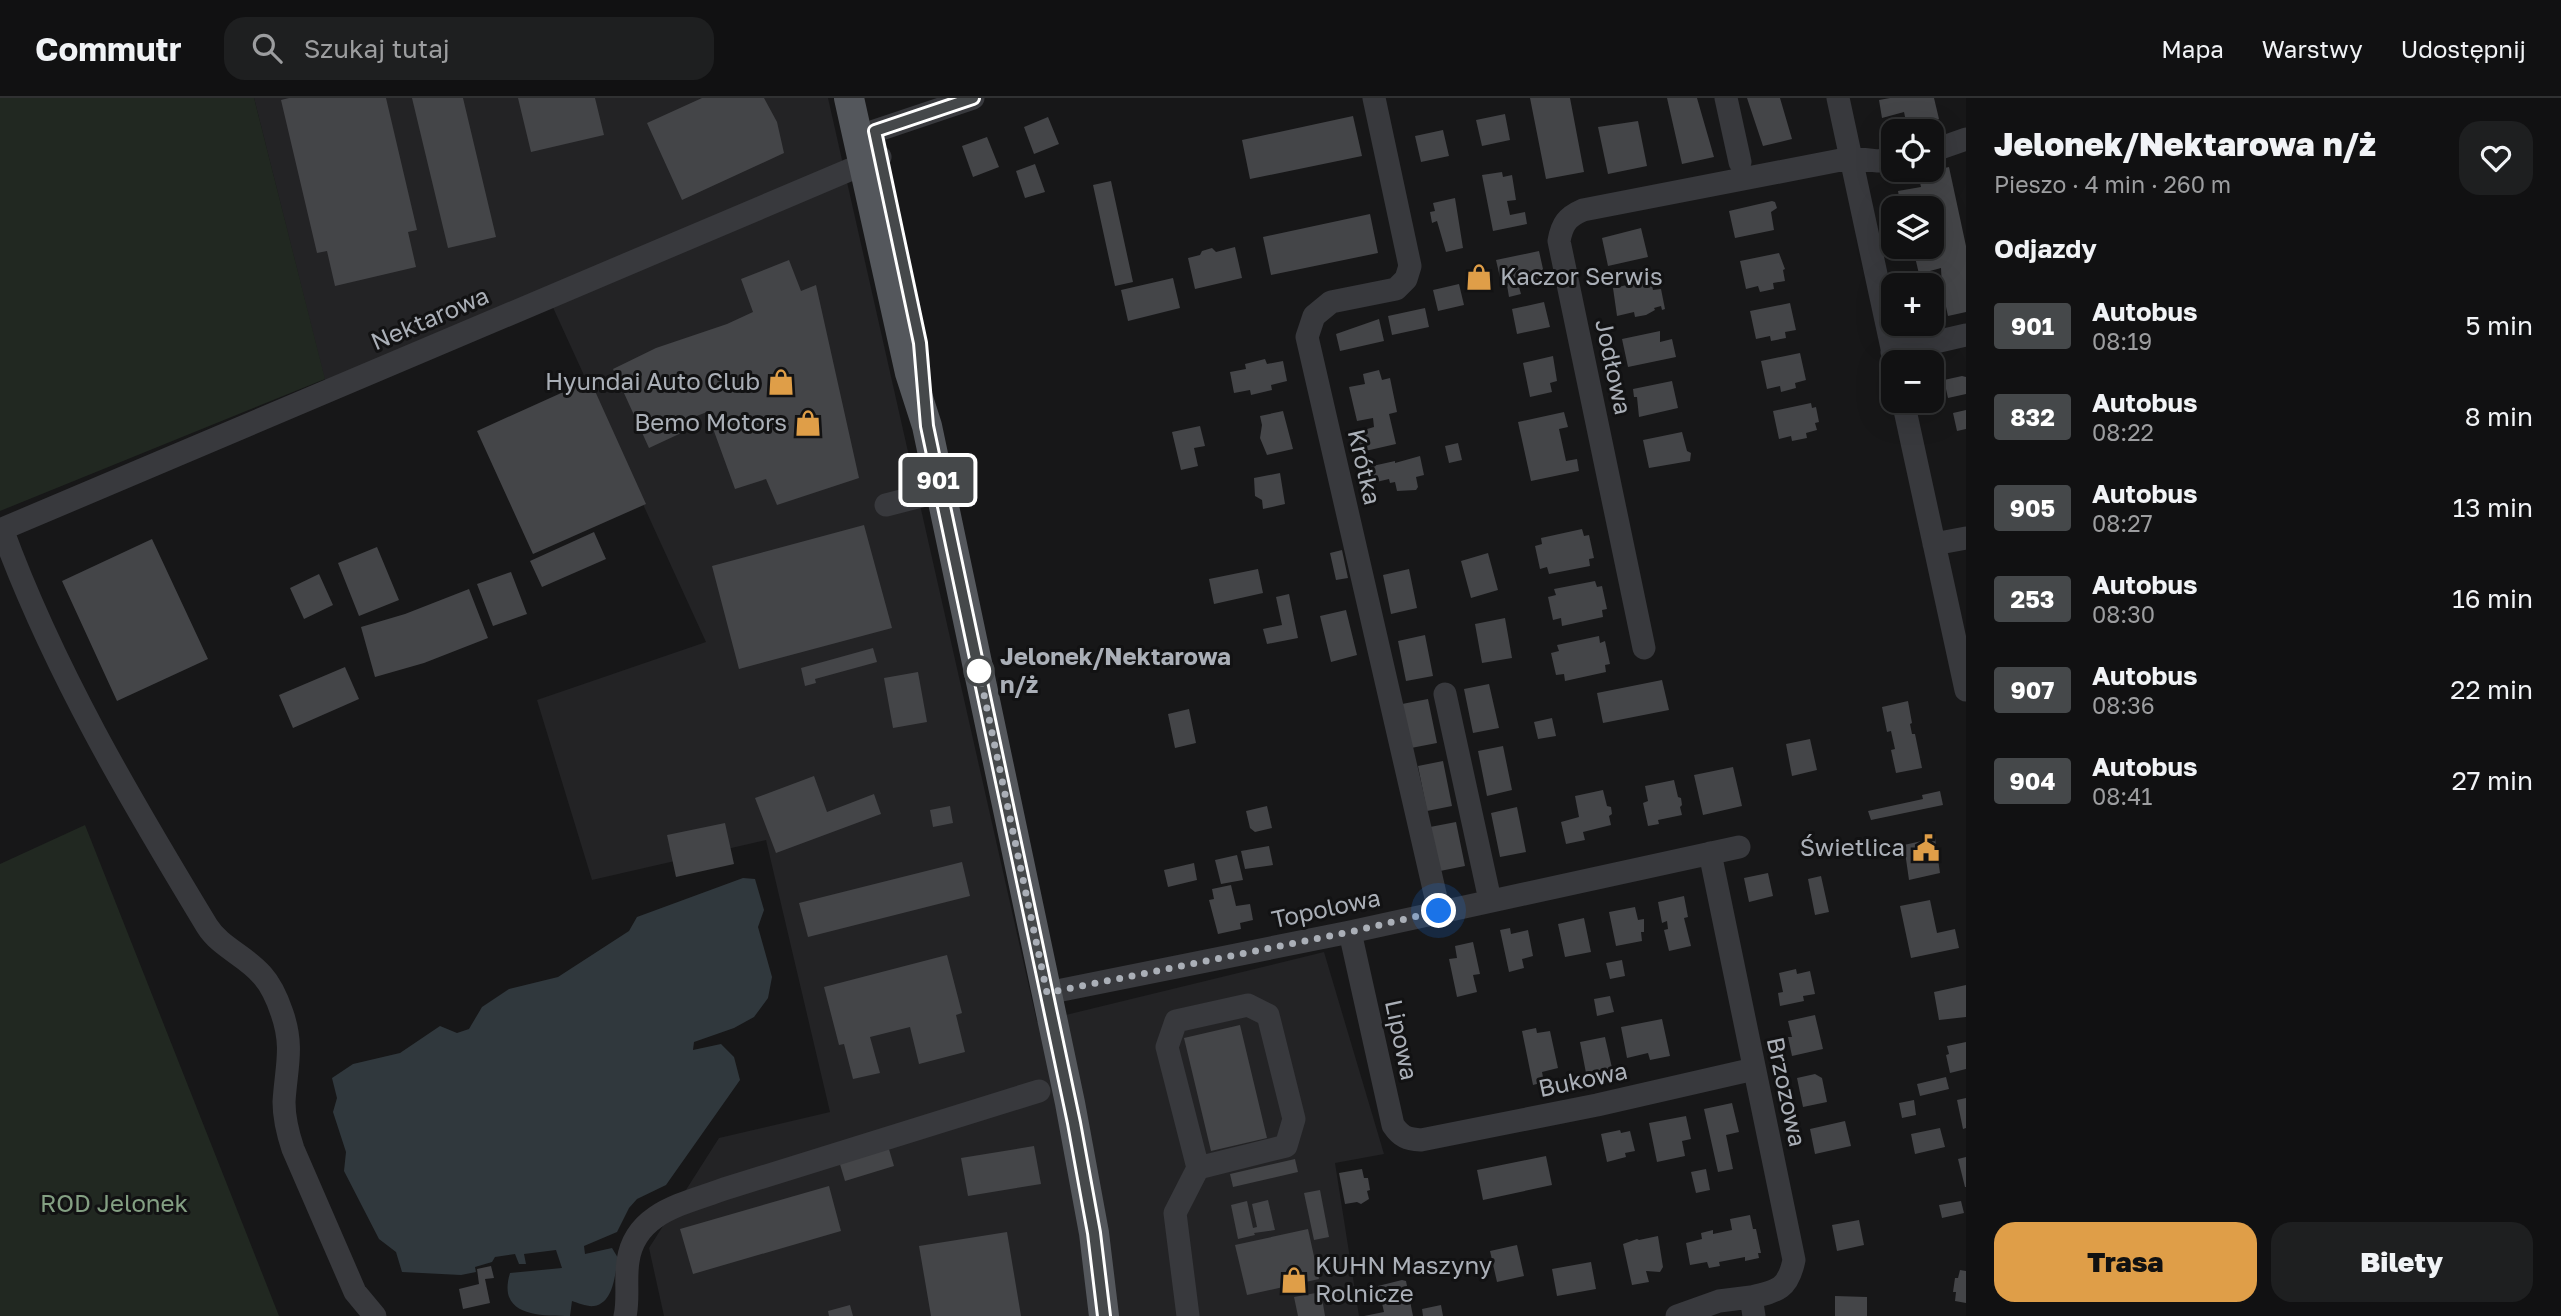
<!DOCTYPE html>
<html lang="pl">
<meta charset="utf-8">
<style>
:root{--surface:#111112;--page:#1e1f20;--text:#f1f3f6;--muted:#9c9d9f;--line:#303132;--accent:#df9e48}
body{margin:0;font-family:"Golos Text",sans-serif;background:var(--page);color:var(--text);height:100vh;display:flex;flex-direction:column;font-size:26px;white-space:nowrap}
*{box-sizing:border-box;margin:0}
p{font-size:23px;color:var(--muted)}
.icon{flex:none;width:38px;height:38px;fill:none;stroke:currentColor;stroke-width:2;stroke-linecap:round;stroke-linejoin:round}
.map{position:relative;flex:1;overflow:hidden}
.sheet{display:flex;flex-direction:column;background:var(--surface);width:595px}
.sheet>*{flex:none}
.badge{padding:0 14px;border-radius:5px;font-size:24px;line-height:46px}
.controls{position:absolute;left:1881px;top:21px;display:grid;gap:14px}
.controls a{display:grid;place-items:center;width:63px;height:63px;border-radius:14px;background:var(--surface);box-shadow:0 7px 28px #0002,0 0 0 2px var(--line);font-size:35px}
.you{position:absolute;width:35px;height:35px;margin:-18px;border:5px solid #fff;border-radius:50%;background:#1a73e8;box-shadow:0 0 0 10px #1a73e833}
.map>.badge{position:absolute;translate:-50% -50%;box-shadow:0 0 0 4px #fff}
h2{padding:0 28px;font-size:26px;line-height:63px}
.round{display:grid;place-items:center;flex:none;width:74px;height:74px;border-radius:21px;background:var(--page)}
.overview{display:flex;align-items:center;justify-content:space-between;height:119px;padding:0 28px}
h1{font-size:33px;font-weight:800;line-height:52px}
.button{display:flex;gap:14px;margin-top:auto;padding:14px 28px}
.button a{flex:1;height:80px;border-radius:21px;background:var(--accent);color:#111;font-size:28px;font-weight:800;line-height:80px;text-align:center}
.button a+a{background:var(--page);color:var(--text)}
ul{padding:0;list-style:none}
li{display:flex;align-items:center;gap:21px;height:91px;padding:0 28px}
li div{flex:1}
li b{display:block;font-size:26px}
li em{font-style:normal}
li .badge{min-width:77px;font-weight:700;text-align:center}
header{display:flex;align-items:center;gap:42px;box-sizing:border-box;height:98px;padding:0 35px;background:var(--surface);border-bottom:2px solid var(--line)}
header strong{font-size:33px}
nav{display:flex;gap:38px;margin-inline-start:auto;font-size:24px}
.search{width:490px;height:63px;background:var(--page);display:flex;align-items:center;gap:18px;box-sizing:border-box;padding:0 24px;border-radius:21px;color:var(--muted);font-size:26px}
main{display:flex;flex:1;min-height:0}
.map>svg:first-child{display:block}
</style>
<header>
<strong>Commutr</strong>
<div class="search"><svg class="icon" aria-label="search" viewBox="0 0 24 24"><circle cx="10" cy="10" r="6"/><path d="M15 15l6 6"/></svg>Szukaj tutaj</div>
<nav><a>Mapa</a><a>Warstwy</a><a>Udostępnij</a></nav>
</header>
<main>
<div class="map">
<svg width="1966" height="1218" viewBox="0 0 1966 1218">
<rect width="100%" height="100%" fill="#171718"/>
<path fill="#232325" d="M254,0H828L1037,924L1324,854L1384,1056L1335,1065L1359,1218H664L649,1150L719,1040L830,1014L766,742L592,782L537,602L706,544L545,192L325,283Z"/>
<path fill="#212821" d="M0,0H254L325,281L0,413Z
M85,727L279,1218H0V766Z"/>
<path fill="#30383d" d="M743,780L755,781L764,812L758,829L772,879L768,900L754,919L734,930L694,944L693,952L721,946L734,959L740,982L666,1087L637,1101L629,1110L617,1134L584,1148L585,1156L612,1150L618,1160C615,1175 614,1205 594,1208C588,1209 578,1205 572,1203L570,1218C538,1218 497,1218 510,1175L562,1170L556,1152L524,1156L526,1166H519L515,1156L495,1159L492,1164L475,1169L476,1174L461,1177L402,1174L396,1154L379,1141L344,1073L346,1054L333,1014L337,1000L332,980L353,966L400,955L440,928L457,935L469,931L482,909L509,891L558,879L629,833L637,819Z"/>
<path fill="#444548" d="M289,0H386L417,132L408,134L416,169L335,188L327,153L317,155L281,2Z
M412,0H463L496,139L448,150Z
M518,0H595L604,37L531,54Z
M702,0H764L777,24L784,55L682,102L647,25Z
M1530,0H1570L1584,74L1546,81Z
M1667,0H1697L1714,59L1682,66Z
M1747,0H1780L1792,41L1763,48Z
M1890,0H1934L1939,21L1907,28L1904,14L1882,20L1879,2Z
M1505,16L1510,42L1482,48L1476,22Z
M1353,18L1362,58L1250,81L1242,42Z
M1048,19L1059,46L1034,56L1024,29Z
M1638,23L1647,68L1608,76L1598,29Z
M1443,32L1449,58L1421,64L1415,38Z
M987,39L999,69L973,79L962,48Z
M1035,66L1045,94L1025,100L1016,73Z
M1949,69L1966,148V214L1948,218L1945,204L1932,209V190H1942L1941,170L1919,176L1915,159L1938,155L1934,136L1932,137V110H1925L1924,104L1901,110L1898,93L1921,89L1918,76Z
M1502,74L1503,79L1512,77L1516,102L1507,103L1510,117L1525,114L1527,126L1493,133L1482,77Z
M1111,83L1133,184L1115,188L1093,87Z
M1455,100L1463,150L1446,154L1437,123L1432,125L1430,114L1435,113L1433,105Z
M1772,103L1775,104L1777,110L1771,114L1774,132L1735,140L1729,113Z
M1370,116L1378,155L1271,177L1263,139Z
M1641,130L1648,159L1608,168L1602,140Z
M1235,149L1242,180L1195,191L1188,160L1200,157L1202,153L1212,150L1216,154Z
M1539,153L1545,180L1532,182V186L1519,189L1521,196L1509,199L1507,187L1502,188L1496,162Z
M1779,155L1785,171L1783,172L1785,183L1773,185L1774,191L1760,194L1758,188L1746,191L1740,163Z
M789,162L801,193L816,187L859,380L777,407L766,381L735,391L707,314L689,321L692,330L649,350L613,271L656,250L727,226L753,214L741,181Z
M1173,180L1180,210L1128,223L1121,192Z
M1651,182L1653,192L1661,191L1665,211L1662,212L1661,208L1654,210L1655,212L1646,217L1635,219L1634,214L1617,218L1613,190Z
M1459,186L1464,207L1438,213L1433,192Z
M1544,204L1550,229L1517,236L1512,211Z
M1790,205L1796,232L1785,234L1786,240L1771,243L1770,238L1756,241L1750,213Z
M1425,210L1429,229L1392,237L1388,218Z
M1379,221L1384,243L1340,253L1336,236Z
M1660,233V244L1672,241L1676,259L1628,269L1622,241Z
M1800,255L1806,282L1795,285L1796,290L1781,294L1780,288L1767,291L1761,263Z
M1553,258L1557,283L1550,285L1552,294L1530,299L1523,265Z
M1265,261L1267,266L1283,263L1287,283L1271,287L1272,292L1251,297L1250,292L1234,295L1230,274L1246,271L1245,266Z
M1379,272L1382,282L1390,280L1397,314L1389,316L1396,346L1361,354L1357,334L1374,329L1373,320L1357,323L1349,289L1365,286L1363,276Z
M1962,278L1966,279V296L1948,300L1944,282Z
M590,282L646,406L533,456L477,333Z
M1672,283L1678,310L1639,319L1637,299H1634L1633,291Z
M1811,305L1812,310L1816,309L1819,324L1815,325L1817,332L1806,335L1807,340L1792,343L1791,338L1779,341L1773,313Z
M1966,312V331L1957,333L1953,315Z
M1283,313L1293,351L1267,357L1260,340L1262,327L1260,318Z
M1564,314L1568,329L1559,331L1566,363L1577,361L1579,373L1531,383L1518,324Z
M1200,328L1205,348L1194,350L1198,368L1181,372L1172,334Z
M1682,334L1687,353L1691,355L1690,363L1649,370L1643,342Z
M1458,345L1462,362L1449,365L1445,348Z
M1420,358L1424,377L1416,379L1418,389L1416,392L1397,393L1395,384L1390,385L1389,381L1372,385L1368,369L1395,363V365Z
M1280,375L1285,406L1263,411L1262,402L1255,398L1254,380Z
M864,427L892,530L739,571L712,468Z
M1582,431L1584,438L1589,437L1594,460L1589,461L1590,468L1549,476L1547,469L1540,471L1535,448L1542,446L1541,440Z
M594,434L606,461L542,489L530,463Z
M152,441L208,561L117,603L62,483Z
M377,449L399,502L359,518L338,465Z
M1342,452L1348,480L1336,482L1330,455Z
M1488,455L1498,492L1471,500L1461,463Z
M1258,471L1263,495L1214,506L1209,481Z
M1409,471L1417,510L1391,516L1383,477Z
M511,474L527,516L493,528L477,486Z
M319,476L333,507L304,521L290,490Z
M1595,483L1597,489L1602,488L1607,511L1602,512L1603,519L1562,528L1561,520L1553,522L1548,499L1556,497L1554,491Z
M469,491L488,540L424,565L375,579L361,529L405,516Z
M1289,496L1298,540L1267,546L1263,531L1282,527L1276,499Z
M1346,512L1357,557L1331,564L1320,518Z
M1505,520L1512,560L1482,565L1475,526Z
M1425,537L1433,578L1406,583L1398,543Z
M1599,538L1600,545L1605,543L1610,566L1605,567L1606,574L1565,583L1564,576L1556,577L1551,555L1559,553L1557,547Z
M873,550L877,564L815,581L816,585L805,588L801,570Z
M345,569L359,601L293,630L279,597Z
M918,574L927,624L893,630L884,580Z
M1662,582L1669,612L1603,625L1597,595Z
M1489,586L1499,630L1473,635L1464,591Z
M1428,601L1437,645L1411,650L1402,606Z
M1908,603L1912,625L1910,626L1912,636H1915L1922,670L1896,675L1891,652L1895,651L1891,633L1887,634L1882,609Z
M1189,611L1196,645L1175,650L1168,616Z
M1552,620L1556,638L1538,641L1534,624Z
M1810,641L1817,672L1792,678L1786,646Z
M1503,648L1512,692L1487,698L1478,653Z
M1443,663L1452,708L1427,713L1418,668Z
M1733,669L1742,708L1703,717L1694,677Z
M814,678L827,714L874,696L881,716L776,755L755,700Z
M1674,682L1678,699L1681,700L1682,707L1680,709L1682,717L1658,722L1659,726L1648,728L1643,705L1648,703L1645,688Z
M1603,692L1607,708L1611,709L1612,716L1609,718L1611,727L1583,734L1585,742L1566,746L1561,724L1579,719L1575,698Z
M1940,693L1943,707L1871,722L1868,713L1923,701L1922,697Z
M950,708L953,725L933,729L930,712Z
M1267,708L1272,730L1255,734L1250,730L1246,713Z
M1517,709L1526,754L1500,759L1491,715Z
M1456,724L1465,768L1440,773L1430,729Z
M725,725L734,766L676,779L667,737Z
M1935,740L1940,775L1909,782L1904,747Z
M1269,748L1273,767L1245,771L1241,753Z
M1237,757L1243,782L1221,786L1215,762Z
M962,764L970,798L808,839L799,805Z
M1194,765L1197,782L1168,789L1164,772Z
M1768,775L1773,798L1749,804L1744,780Z
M1821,778L1829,814L1815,817L1808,781Z
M1231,787L1236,808L1250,806L1253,822L1240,825L1241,831L1218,836L1209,802L1214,801L1212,791Z
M1684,798L1688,819L1684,820L1691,848L1669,853L1664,832L1668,831L1667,823L1662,825L1658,804Z
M1930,802L1937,835L1955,831L1959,850L1911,860L1900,808Z
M1635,809L1638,822L1644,821V834H1641L1642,843L1616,848L1609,814Z
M1584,820L1591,854L1565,859L1558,826Z
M1510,830L1511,836L1528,832L1533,858L1522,861L1524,870L1509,874L1500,832Z
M1473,844L1480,876L1473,877L1477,894L1457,899L1449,861L1457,860L1455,848Z
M947,857L962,915L956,917L965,954L919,966L910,929L870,939L880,975L853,981L844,946L839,947L824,889Z
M1622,862L1625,878L1610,881L1606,865Z
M1796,871L1797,876L1810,873L1815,896L1803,898L1804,903L1780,908L1778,895L1783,894L1779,875Z
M1966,887V919L1939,922L1934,894Z
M1610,898L1614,914L1597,918L1594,901Z
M1815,917L1823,951L1792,958L1788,939H1792L1788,923Z
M1662,921L1670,958L1650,962L1648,955L1627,960L1621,929Z
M1240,927L1267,1040L1211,1053L1184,940Z
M1536,930L1537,935L1550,933L1558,970L1542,974L1544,984L1533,987L1522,933Z
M1605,939L1612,970L1586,975L1580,944Z
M1966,944V971L1950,975L1946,957L1949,956L1947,948Z
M1815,976L1822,980L1827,1004L1803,1009L1797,980Z
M1946,979L1949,991L1920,998L1917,986Z
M1966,1000V1030L1963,1031L1957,1002Z
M1914,1002L1916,1017L1902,1020L1899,1005Z
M1732,1005L1739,1034L1726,1037L1733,1071L1718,1074L1704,1011Z
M1686,1018L1691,1041L1682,1043L1685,1058L1657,1064L1649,1025Z
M1845,1023L1851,1048L1815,1056L1810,1031Z
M1940,1030L1945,1049L1915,1056L1911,1036Z
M1620,1032L1621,1035L1630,1033L1635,1053L1625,1055L1626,1059L1607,1064L1601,1036Z
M888,1048L894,1068L845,1083L839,1063Z
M1034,1048L1041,1086L968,1098L961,1060Z
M1546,1058L1552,1087L1483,1102L1477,1072Z
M1966,1059V1089H1965L1958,1061Z
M1295,1061L1298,1074L1233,1089L1230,1076Z
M1362,1071L1364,1080H1368L1370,1092L1367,1093L1369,1101L1361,1106L1357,1104L1345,1106L1339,1075Z
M1706,1071L1710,1092L1696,1095L1691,1074Z
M829,1088L841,1133L693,1176L680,1131Z
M1320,1092L1329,1139L1314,1142L1304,1095Z
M1268,1102L1275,1132L1254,1135L1255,1137L1238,1141L1231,1107L1247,1103L1253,1130L1257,1129L1252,1106Z
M1961,1103L1964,1115L1942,1120L1939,1107Z
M1750,1117L1753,1131H1756L1761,1155H1758L1759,1160L1745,1163V1159L1719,1164L1720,1168L1709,1170L1707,1164L1690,1167L1686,1145L1702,1141L1701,1135L1713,1132V1136L1732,1132L1730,1121Z
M1859,1122L1864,1147L1837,1153L1832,1127Z
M1308,1131L1319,1181L1247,1197L1235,1147Z
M1007,1134L1021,1218H931L919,1148Z
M1658,1138L1663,1169L1660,1174L1646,1173L1649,1184L1632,1187L1623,1146L1637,1141L1639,1142Z
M1517,1147L1524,1178L1497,1184L1490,1153Z
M1591,1164L1596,1191L1557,1198L1552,1171Z
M491,1168L494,1180L485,1181L490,1205L463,1211L459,1191L479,1186L477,1171Z
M1960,1172L1966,1173V1205L1955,1203L1956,1194H1953L1955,1180H1958Z
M1402,1182L1406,1183L1413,1218H1364L1384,1214L1378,1188Z
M1321,1194L1325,1218H1298L1294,1199Z
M1835,1198L1867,1199V1218H1835Z
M850,1207L853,1218H829L828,1213Z
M1441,1207L1443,1218H1423L1422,1211Z"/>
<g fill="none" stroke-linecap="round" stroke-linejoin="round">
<path stroke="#38393d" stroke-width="23" d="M1374,0L1410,168L1406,181L1396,191L1331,204L1314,218L1307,239L1439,813
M1726,0L1740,64
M1838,0L1895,264
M857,39L973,0
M1932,53L1966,41
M1892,254L1966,237
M1903,303L1966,592
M886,407L941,393
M2,431C53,571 130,701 207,828C220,849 246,858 262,877C271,887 278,903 282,915C294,949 286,970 284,1004C284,1020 288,1036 293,1051L355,1194L375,1218
M0,432L880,59
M1934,446L1966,440
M1644,550L1559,143C1562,126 1567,119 1583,112L1851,60L1878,63L1894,60
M1445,596L1490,802
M1710,755L1794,1162C1788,1191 1778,1193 1751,1199L1754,1218
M1350,834L1393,1027C1401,1039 1407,1041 1421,1042L1597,1007L1754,971
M1047,895L1350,834L1739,749
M625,1218C629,1202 625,1181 628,1163C635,1114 684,1106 724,1091L1039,993
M1188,1218L1175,1115L1198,1070L1167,949L1176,923L1248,907L1268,917L1294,1021L1286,1048L1198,1070
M1677,1218L1719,1203L1751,1199"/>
<path stroke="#54575c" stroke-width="30" d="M849,0L910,275L927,328L1070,1005L1094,1135L1104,1218"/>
</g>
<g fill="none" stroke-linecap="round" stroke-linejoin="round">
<defs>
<path id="line" d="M973,0L875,33L920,245L927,328L1074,1025L1094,1135L1104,1218"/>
</defs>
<use href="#line" stroke="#fff" stroke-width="16"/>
<use href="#line" stroke="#45484a" stroke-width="10"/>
<path stroke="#aaafb7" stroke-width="7" stroke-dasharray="0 12.6" d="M979,573L1047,895L1350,834L1439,813"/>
</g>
<defs>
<symbol id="shop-bare" viewBox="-9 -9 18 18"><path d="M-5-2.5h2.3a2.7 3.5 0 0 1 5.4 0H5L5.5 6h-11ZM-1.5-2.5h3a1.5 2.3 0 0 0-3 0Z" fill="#df9e48" stroke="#121213" stroke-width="2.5" paint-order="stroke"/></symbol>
<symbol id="civic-bare" viewBox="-9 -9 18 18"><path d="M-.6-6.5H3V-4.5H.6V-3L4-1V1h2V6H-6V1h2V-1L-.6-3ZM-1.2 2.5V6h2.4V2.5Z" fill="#df9e48" stroke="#121213" stroke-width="2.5" paint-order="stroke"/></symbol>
</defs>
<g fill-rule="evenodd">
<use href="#shop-bare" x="1460" y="160" width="38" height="38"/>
<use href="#shop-bare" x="762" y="265" width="38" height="38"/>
<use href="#shop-bare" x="789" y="306" width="38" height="38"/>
<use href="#civic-bare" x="1907" y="731" width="38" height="38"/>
<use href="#shop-bare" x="1275" y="1163" width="38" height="38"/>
</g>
<circle fill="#fff" stroke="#45484a" stroke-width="3.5" cx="979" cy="573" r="14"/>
<g text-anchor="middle" stroke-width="6" stroke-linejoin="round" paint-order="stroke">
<g font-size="24" fill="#aaafb7" stroke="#121213" text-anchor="end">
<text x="1500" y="187" text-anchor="start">Kaczor Serwis</text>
<text x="760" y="292">Hyundai Auto Club</text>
<text x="787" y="333">Bemo Motors</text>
<text x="1905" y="758">Świetlica</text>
<text x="1315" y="1176" text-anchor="start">KUHN Maszyny<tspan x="1315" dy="28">Rolnicze</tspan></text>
</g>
<g font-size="24" fill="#aaafb7" stroke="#121213">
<text transform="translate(430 221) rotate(-23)" y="8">Nektarowa</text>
<text transform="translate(1613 269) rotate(78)" y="8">Jodłowa</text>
<text transform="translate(1364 369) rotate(77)" y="8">Krótka</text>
<text transform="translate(1326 811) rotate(-12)" y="8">Topolowa</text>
<text transform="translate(1401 942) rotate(78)" y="8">Lipowa</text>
<text transform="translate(1583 982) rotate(-12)" y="8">Bukowa</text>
<text transform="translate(1786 994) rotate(78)" y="8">Brzozowa</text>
</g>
<g font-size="24" font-weight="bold" fill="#aaafb7" stroke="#121213" text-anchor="start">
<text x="1000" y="567">Jelonek/Nektarowa<tspan x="1000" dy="28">n/ż</tspan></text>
</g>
<g font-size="24" fill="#84a083" stroke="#121213">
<text x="114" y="1114">ROD Jelonek</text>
</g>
</g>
</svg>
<div class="controls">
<a><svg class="icon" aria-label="locate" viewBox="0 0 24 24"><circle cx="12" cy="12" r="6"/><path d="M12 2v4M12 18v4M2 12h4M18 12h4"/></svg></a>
<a><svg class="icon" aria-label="layers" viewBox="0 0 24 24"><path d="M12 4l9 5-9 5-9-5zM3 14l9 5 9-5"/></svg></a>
<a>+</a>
<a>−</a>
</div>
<div class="you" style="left:1439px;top:813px"></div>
<b class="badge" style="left:938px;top:382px;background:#45484a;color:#fff">901</b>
</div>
<section class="sheet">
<div class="overview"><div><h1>Jelonek/Nektarowa n/ż</h1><p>Pieszo · 4 min · 260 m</p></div><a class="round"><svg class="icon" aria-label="heart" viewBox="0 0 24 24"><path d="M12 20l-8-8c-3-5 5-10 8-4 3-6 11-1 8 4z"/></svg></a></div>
<h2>Odjazdy</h2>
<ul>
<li><span class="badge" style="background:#45484a;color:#fff">901</span><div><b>Autobus</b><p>08:19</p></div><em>5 min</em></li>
<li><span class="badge" style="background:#45484a;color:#fff">832</span><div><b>Autobus</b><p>08:22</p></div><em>8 min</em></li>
<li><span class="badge" style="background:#45484a;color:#fff">905</span><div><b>Autobus</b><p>08:27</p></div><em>13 min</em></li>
<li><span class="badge" style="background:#45484a;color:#fff">253</span><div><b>Autobus</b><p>08:30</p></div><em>16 min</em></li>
<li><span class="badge" style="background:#45484a;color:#fff">907</span><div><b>Autobus</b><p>08:36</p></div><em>22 min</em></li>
<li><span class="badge" style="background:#45484a;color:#fff">904</span><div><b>Autobus</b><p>08:41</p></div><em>27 min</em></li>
</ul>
<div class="button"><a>Trasa</a><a>Bilety</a></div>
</section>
</main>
